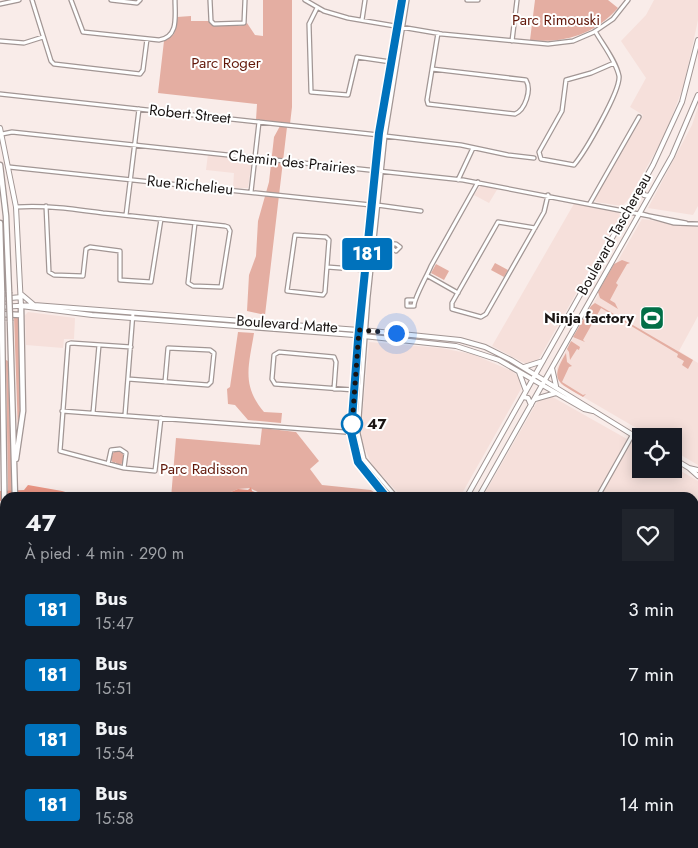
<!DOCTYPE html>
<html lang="fr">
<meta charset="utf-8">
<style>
:root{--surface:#171b24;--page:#20242c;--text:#f1f3f6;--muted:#9ea1a6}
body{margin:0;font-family:Jost,sans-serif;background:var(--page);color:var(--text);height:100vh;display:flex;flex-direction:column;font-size:19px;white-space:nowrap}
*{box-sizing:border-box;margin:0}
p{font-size:16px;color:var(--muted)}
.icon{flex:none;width:28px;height:28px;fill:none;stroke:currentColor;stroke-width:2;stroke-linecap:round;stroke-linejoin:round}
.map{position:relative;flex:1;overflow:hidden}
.details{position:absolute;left:0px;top:492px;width:699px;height:356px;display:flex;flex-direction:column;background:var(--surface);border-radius:15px 15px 0 0;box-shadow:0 2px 12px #0003}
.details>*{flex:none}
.badge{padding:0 10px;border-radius:4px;font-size:18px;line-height:32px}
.tools{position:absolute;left:632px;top:428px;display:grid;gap:10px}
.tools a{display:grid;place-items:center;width:50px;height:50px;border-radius:0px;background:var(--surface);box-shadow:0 2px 12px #0003;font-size:25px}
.you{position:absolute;width:25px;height:25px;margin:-12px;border:4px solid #fff;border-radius:50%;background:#1a73e8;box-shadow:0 0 0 8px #1a73e833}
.map>.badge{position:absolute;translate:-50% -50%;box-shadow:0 0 0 2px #fff}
.round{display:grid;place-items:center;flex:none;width:52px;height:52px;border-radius:0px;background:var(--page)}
.headline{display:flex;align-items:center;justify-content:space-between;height:85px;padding:0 25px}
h1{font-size:24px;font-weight:700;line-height:38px}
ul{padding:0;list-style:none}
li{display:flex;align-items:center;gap:15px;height:65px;padding:0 25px}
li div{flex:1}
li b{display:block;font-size:19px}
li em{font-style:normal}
li .badge{min-width:55px;font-weight:700;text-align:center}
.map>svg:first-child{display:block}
</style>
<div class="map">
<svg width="698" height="848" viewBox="0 0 698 848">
<rect width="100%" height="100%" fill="#f9ece9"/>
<path fill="#f6e0db" d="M654,0H698V20L684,85L664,137L628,200L622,206L596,202L594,198L643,115L630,107L646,78L621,41L646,15Z
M698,107V206L693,215L648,208L692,125Z
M208,154L252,160L248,188H233L234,173L206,170Z
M481,185L498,188L489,203L474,195Z
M575,202L614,210L619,212L620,216L540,357L536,362L526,364L492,346Z
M642,219L698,227V316L679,351L698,363V465L674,451V436H650L561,384L557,377V368L567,349Z
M28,312L75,318L74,339H64L63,348L26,345L25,315Z
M369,342L441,348L472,354L512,371L520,378L521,389L460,497H402L372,465L362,442L361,429Z
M549,395L627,439L595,497L482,498L537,402Z
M632,442L641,448V469H674V467L698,481V742L694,739V498L599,497Z
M214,844H262L259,848H214L212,847Z"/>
<path fill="#e4aea2" d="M263,0H292V107L290,124L256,120L257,104L158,93L164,41L174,34L177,17L191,16V21H209L212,25L240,26L247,23L255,35L263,36Z
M535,0H608L618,8C595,34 564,44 530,40Z
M280,126L287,127L265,315L247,311L249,275L256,256L258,221L269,182L274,137Z
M622,260L630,263L627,264L616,283L618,285L610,300L615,303L618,309L600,298L598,292L614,264Z
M495,263L508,270L504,277L491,270Z
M436,264L449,271L444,280L431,273Z
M595,303L693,360L688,369L682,365L684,361L677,357L678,354L601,308L583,340L585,342L573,337L591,306Z
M14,316L19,317L22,416L18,432Z
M238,332L254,333C249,365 241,385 264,412L282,413L281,423L248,420L235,405L228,404L227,389L230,387Z
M571,341L580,347L579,350L577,349L570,360L569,352L567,349Z
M566,353L567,362L572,366L569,367L562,382L583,395L586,394L583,397C558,382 549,382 566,353Z
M6,360L8,361L12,491H8Z
M262,428L296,432L319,461L310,469L322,485L371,490L380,497H285L280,492L273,497H267L250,488L238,489L219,497L171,498L176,438L260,445Z
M117,450L123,454V463L119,465L116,464V462L114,464L111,460L113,453Z
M5,653V806L0,808V669Z
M694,810L698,813V837L695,843Z
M544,844H681L682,848H540H544Z"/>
<path fill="#eb9685" d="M28,485L62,491L82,497L5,498V500L0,501V491L24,490Z
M251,487L252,491L267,497H219L238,489L248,490Z
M5,807V844H13L7,848H0V808Z
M57,844H83V848H60Z"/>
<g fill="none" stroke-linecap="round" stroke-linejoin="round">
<defs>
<path id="minor" d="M32,0L51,61L54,64L140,74L143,70L147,39
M71,0L83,32L159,40C179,37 175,16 175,0
M111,0L137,3L140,0
M210,0L211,21L214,24L244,23L245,0
M305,0L324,11L348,18L442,34L548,44L573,41L594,32L613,19L628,0
M467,0H478
M0,4L19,0
M317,8L309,24L311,92L348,95L357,57L391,62
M362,20L365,0
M595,31C603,45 616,61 619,76C621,90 585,152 574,165L541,159L539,152L562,111L566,80L591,73L614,63
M0,41L24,43L43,37
M512,41L517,0
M432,69L526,80C532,90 525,110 515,114L428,104L427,100L438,33
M0,94L379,135
M2,134L12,132L463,180L686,223
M385,136L461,145L508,155L534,158
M9,167L371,205
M458,180L473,148
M251,192L259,122
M590,203L639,117
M377,205L421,211
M46,206L49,272L54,275L83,276L86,249L90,247L120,251V280L151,282L161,219
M16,207C45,205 74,209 103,213C144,217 185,222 225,226L228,227L230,231L221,287L193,286L188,283L195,223
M642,214L674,223L698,224
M126,215L139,109
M535,228L498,222L452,303V309L481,317L486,314L544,212L548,195
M295,235L326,237L329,240L325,292L323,295L287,291Z
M373,243L396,244L400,247L396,251L385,244
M327,267L367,270
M428,276L458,293
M413,300H407V306H414C414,298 427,276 431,266L478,182
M131,347L71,343L68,344L60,451L124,468L155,471L161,418
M128,379L208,385L211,382L214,353L210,350L168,348L165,382
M334,389L336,362L334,357L279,352L274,355L272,379L275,384L354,390
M62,411L358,433
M93,413L99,345
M125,415L133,313
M108,464L111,450L120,449L126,453L124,468
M387,498C370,479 351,459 351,433C358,288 377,143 402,0
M397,498L364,459L358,433L368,298L385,136L407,0
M597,498L633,434
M106,844L109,848
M140,844L152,848
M351,844L358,848
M359,844L366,848
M130,848L132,844"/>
<path id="major" d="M0,128L16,207L21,306
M640,188L644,195L649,196
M21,294L34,305
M1,299L21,297
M21,306L92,315L354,335L456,346L499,360L584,409L593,411
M0,307L34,305L372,331L460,340L485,347L511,360L641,440
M524,367L543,361
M552,368L556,386
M519,372L526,391
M523,397L528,398L531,405
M535,399L556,393
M674,459L689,468L698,470
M689,468L698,476
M466,498L653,165L682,102L698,40
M478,498L672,156L698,95
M266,848L269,844
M275,848L278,844"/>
<path id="highway" d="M0,165L6,216L9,292
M0,223L2,292
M0,314L21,315
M10,321L15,498
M16,459L23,411L21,306
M0,608L5,552L2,321
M0,655L5,637"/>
</defs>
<use href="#minor" stroke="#a29694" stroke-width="5.5"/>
<use href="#major" stroke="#a29694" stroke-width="6"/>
<use href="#highway" stroke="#a29694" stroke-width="7"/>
<use href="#minor" stroke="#fff" stroke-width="3"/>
<use href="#major" stroke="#fff" stroke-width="4"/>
<use href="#highway" stroke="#fff" stroke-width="4.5"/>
<defs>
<path id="highway-bridge" d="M2,292V321
M9,292L10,321"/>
</defs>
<use href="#highway-bridge" stroke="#a29694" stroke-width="7" stroke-linecap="butt"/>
<use href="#highway-bridge" stroke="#fff" stroke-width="4.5"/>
</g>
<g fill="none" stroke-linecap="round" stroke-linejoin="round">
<defs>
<path id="line" d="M387,498L358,462L351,432L358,340L379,133L402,0"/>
</defs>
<use href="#line" stroke="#fff" stroke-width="11"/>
<use href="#line" stroke="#0072bc" stroke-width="8"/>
<path stroke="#191413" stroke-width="5" stroke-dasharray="0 9" d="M352,424V426L359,330L396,333"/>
</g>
<defs>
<symbol id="stadium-square" viewBox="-11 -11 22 22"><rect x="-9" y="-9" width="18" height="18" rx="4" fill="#016f47" stroke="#fff"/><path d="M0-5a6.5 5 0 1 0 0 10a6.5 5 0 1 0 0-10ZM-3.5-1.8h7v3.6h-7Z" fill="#fff"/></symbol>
</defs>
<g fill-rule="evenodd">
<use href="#stadium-square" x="638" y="304" width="28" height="28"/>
</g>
<circle fill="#fff" stroke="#0072bc" stroke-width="2.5" cx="352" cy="424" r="10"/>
<g text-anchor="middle" stroke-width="4" stroke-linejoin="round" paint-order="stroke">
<g font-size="15" fill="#62180a" stroke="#fff">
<text x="556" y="25">Parc Rimouski</text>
<text x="226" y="68">Parc Roger</text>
<text x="204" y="474">Parc Radisson</text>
</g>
<g font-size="15" fill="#191413" stroke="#fff">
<text transform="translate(190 114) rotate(6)" y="5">Robert Street</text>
<text transform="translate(292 162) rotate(6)" y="5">Chemin des Prairies</text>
<text transform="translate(190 185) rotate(6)" y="5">Rue Richelieu</text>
<text transform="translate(614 234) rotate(-61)" y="5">Boulevard Taschereau</text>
<text transform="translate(287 324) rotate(4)" y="5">Boulevard Matte</text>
</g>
<g font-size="15" font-weight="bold" fill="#191413" stroke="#fff" text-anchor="end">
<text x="634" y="323">Ninja factory</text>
</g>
<g font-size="15" font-weight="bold" fill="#191413" stroke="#fff" text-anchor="start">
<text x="367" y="429">47</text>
</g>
</g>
</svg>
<div class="tools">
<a><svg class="icon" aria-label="locate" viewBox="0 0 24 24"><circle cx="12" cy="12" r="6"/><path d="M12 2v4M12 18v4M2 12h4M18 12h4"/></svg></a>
</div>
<div class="you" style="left:396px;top:333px"></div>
<b class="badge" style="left:367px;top:254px;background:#0072bc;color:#fff">181</b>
<section class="details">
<div class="headline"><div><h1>47</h1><p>À pied · 4 min · 290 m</p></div><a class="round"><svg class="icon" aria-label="heart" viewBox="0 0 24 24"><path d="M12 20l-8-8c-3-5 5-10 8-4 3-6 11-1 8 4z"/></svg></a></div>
<ul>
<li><span class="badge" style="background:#0072bc;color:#fff">181</span><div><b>Bus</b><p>15:47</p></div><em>3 min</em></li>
<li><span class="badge" style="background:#0072bc;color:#fff">181</span><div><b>Bus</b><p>15:51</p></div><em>7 min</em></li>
<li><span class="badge" style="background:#0072bc;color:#fff">181</span><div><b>Bus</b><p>15:54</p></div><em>10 min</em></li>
<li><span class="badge" style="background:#0072bc;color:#fff">181</span><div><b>Bus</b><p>15:58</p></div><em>14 min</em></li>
</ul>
</section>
</div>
